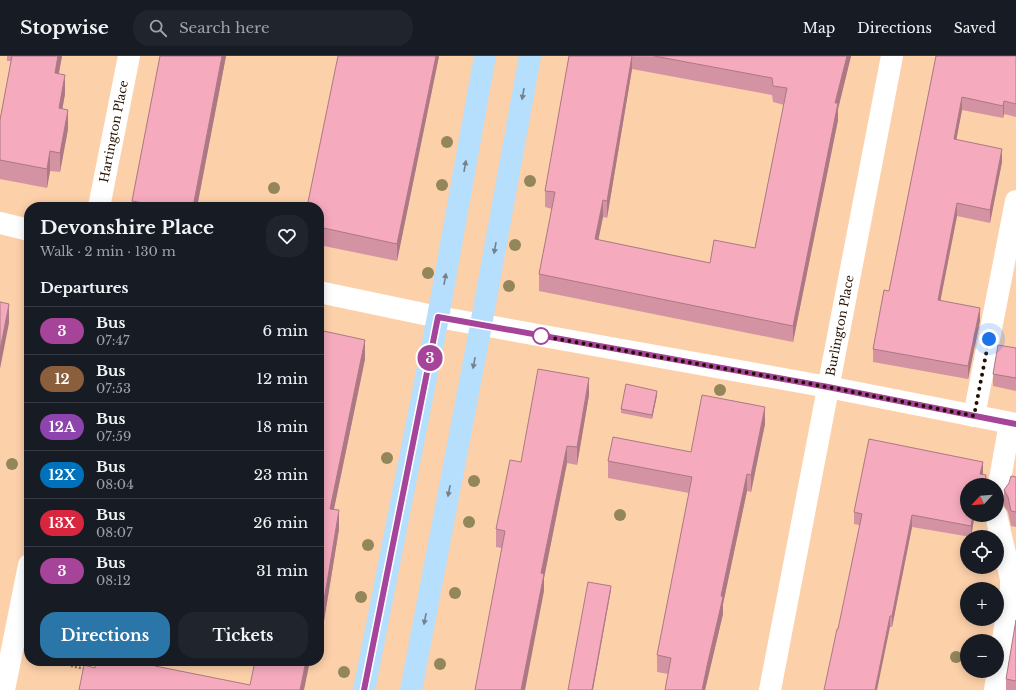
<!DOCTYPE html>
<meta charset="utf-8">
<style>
:root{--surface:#171b24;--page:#20242c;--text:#f1f3f6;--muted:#9ea1a6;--line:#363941;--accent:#2b76a9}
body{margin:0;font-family:"Libre Baskerville",serif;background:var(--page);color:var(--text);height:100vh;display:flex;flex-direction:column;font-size:15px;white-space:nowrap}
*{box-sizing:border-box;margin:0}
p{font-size:13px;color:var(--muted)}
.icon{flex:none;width:22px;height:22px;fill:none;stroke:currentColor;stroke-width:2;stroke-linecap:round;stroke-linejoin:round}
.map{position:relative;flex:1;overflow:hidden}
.details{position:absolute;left:24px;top:146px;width:300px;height:464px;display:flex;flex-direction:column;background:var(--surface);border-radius:16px;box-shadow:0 2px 10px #0003}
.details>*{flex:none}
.badge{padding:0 8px;border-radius:13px;font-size:14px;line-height:26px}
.needle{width:26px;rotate:244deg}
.controls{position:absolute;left:960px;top:422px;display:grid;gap:8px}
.controls a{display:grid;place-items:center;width:44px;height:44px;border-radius:50%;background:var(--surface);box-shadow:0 2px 10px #0003;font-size:20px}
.you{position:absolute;width:20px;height:20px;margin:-10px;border:3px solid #fff;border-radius:50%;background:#1a73e8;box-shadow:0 0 0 6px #1a73e833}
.map>.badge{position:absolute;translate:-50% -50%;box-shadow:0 0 0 2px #fff}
h2{padding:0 16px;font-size:15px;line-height:36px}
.round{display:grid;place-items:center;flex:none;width:42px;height:42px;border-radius:16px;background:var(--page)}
.head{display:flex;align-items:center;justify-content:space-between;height:68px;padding:0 16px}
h1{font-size:19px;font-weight:700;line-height:30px}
.action{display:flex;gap:8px;margin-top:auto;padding:8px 16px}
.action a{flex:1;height:46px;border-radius:16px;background:var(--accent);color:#fff;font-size:16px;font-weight:700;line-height:46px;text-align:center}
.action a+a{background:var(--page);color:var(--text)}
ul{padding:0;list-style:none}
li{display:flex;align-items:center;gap:12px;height:48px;padding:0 16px;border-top:1px solid var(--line)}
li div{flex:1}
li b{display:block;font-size:15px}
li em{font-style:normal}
li .badge{min-width:44px;font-weight:700;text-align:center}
header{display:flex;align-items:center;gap:24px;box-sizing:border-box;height:56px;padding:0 20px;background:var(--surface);border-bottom:1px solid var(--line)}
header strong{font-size:19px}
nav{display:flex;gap:22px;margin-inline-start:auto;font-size:14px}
.search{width:280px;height:36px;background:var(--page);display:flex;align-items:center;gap:10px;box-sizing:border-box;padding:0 14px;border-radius:16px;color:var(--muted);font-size:15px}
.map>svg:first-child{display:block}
</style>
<header>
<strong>Stopwise</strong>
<div class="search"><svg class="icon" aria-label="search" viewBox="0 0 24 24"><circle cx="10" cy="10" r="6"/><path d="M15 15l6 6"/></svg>Search here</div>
<nav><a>Map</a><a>Directions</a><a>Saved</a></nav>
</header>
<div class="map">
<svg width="1016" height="634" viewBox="0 0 1016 634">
<rect width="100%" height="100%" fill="#fcd0a9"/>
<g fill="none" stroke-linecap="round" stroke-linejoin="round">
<path stroke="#99785c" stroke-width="2.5" stroke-dasharray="2 2" stroke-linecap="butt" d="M71,610L86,613"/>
<g stroke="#fff" stroke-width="22">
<path id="s1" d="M99,151L129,0"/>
<path d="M0,167L29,174"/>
<path d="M319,236L438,261L828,331L1016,368"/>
<path d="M974,360L1016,145"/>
<path d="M997,440L1010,367"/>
<path d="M4,634L29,509"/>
<path id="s2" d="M770,634L892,0"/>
<path d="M995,634L1011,533V523L996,459"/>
</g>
<path stroke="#b6defd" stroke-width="22" d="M364,634L438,261L485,0
M411,634L481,269L530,0"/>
</g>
<g fill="#93865b">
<circle cx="447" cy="86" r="6"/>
<circle cx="530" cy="125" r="6"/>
<circle cx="442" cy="129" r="6"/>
<circle cx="274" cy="132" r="6"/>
<circle cx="515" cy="189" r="6"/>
<circle cx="428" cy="217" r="6"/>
<circle cx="509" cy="230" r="6"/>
<circle cx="720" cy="334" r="6"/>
<circle cx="387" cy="402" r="6"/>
<circle cx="12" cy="408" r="6"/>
<circle cx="474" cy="425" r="6"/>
<circle cx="620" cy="459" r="6"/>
<circle cx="469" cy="466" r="6"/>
<circle cx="368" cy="489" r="6"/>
<circle cx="455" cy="537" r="6"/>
<circle cx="361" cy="541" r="6"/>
<circle cx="956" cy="601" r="6"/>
<circle cx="440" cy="608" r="6"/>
<circle cx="344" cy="616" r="6"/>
</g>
<path fill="#d393a3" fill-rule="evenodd" d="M7,0H62L59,18L65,38L62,53L68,73L60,116L50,115L47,132L0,123V64L11,5H7Z
M160,0H226L197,151H132V145Z
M338,0H439L397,205L319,189V151Z
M569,0H851L838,53V64L793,286L539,235V218L552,153L545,151V135ZM632,13L772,39L773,46L784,49L755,192L710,207L598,184L603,161L607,162Z
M936,0H1016V61L1004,58L1003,62L962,54L956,84L1002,106L990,167L957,160L940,245L980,265L968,323L873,306V293L889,235Z
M319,274L365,303L334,453L339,473L320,589L319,588Z
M1016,292V335L993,330V318Z
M589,339L577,409L567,407L544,522V535L502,492L496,491V473Z
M657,339L652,363L621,357V353Z
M765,368L751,436L747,435L723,548V558L705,634H665L668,618L657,616V599L689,437L608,422V405L691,396Z
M983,417L982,419L986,429L967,459H984V465L974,463L971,481L912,471L892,571H890L859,469L854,468V456Z
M1016,421V471L1011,470L1008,456L1004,450V434Z
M1016,564V634H1006V623Z"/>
<path fill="#ac7884" d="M58,0H62L55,36V17Z
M222,0H226L197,151H193Z
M436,0H439L397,205V188Z
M632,0V13L607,162V145Z
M847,0H851L838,53V64L793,286V270L835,47Z
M65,19V38L59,72V52Z
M962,41V54L954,96V83Z
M1004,45V58L1003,62V50Z
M68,54V73L60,116V97Z
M1002,93V106L990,167V154Z
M50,95V115L47,132V113Z
M603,144V161L595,200V183Z
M957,147V160L938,257V244Z
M9,248V267L0,313V294Z
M980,252V265L968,323V310Z
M365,284V303L330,472V453Z
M589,322V339L577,409V391Z
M657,335V339L652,363V359Z
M765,351V368L751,436V419Z
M567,390V407L544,522V535L525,634H521L541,517Z
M983,406V417L980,429V418Z
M747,418V435L723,548V558L705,634H702L721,540Z
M339,454V473L320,589V569Z
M912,459V471L892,571V560Z
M973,459H974V463L971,481V470Z
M611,530V534L593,634H592Z
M890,560V571L877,634H875Z
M156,605H160L155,629V610Z
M306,605H310L304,634H300Z"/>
<path fill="#f5abbd" stroke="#ac7884" d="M12,0H58L55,17L65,19L59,52L68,54L60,97L50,95L47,113L0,104V64Z
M160,0H222L193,151H165L132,145Z
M338,0H436L397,188L319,171V151H307Z
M569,0H632L607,145L603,144L595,183L710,207L714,184L755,192L787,32L773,30L772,22L654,0H847L835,47H838L793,270L539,218L555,136L545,135Z
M936,0H1016V48L1004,45L1003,50L962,41L954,83L1002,93L990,154L957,147L938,244L980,252L968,310L873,293L884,234L889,235Z
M0,246L9,248L0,294Z
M319,274L365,284L330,453L339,454L320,569H319Z
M998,289L1016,292V322L993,318Z
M538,313L589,322L577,391L567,390L541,517L544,518L521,634H475L505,475L496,473L503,439L510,404L521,406Z
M626,328L657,335L652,359L621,353Z
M702,339L765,351L751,419L747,418L721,540L723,541L707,610L702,634H665L671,602L657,599L692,421L608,405L613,381L691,396Z
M869,383L983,406L980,418L986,419L985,429H967V459H973L971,470L912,459L892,560H890L875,634H824L837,573H838L862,458L854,456Z
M1011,420L1016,421V456L1011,455L1008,441L1004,434L1009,427Z
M588,526L611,530L592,634H568Z
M1016,564V625L1006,623Z
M96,605H156L155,610L250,629L255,605H306L300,634H79L84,609L95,612Z"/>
<defs><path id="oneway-solid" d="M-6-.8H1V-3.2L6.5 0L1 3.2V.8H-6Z"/></defs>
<g fill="#74818b">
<use href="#oneway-solid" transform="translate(523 38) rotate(100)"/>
<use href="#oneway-solid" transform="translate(465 110) rotate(-80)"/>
<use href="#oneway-solid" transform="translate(495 192) rotate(100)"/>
<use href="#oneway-solid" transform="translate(445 223) rotate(-80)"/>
<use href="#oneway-solid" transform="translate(474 307) rotate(101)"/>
<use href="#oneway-solid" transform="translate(449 435) rotate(101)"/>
<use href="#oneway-solid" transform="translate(425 563) rotate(101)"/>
</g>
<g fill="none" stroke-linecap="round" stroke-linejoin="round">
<defs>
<path id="line" d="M364,634L438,261L828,331L1016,368"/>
</defs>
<use href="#line" stroke="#fff" stroke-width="9"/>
<use href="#line" stroke="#a54499" stroke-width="6"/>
<path stroke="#231000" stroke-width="4" stroke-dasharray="0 7.2" d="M541,280L828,331L974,360L989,283"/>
</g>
<circle fill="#fff" stroke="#a54499" stroke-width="2" cx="541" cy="280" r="8"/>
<g text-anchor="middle" stroke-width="3" stroke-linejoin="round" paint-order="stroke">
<g font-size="12" fill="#231000" stroke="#fcd0a9">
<text dy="4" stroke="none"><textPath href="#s1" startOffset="77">Hartington Place</textPath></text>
<text dy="4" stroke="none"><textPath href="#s2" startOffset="371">Burlington Place</textPath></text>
</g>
</g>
</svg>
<div class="controls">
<a><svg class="needle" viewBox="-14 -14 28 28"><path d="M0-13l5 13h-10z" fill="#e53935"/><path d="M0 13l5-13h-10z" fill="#9ea1a6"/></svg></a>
<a><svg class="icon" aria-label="locate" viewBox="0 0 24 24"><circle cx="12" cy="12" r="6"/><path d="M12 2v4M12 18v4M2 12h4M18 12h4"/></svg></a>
<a>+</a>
<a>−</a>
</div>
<div class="you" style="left:989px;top:283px"></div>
<b class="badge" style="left:430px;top:302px;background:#a54499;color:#fff">3</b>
<section class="details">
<div class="head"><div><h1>Devonshire Place</h1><p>Walk · 2 min · 130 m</p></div><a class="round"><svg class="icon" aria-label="heart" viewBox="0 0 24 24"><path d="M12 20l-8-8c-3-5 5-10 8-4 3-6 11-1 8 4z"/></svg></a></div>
<h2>Departures</h2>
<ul>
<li><span class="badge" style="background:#a54499;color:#fff">3</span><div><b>Bus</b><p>07:47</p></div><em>6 min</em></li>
<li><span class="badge" style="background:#8b5e3c;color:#fff">12</span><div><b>Bus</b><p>07:53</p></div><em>12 min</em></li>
<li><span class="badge" style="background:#8e44ad;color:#fff">12A</span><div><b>Bus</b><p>07:59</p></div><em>18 min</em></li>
<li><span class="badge" style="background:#0072bc;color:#fff">12X</span><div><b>Bus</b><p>08:04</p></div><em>23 min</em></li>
<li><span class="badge" style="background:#d7263d;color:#fff">13X</span><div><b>Bus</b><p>08:07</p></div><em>26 min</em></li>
<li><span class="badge" style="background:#a54499;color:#fff">3</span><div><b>Bus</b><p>08:12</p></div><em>31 min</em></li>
</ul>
<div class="action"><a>Directions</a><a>Tickets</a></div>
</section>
</div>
